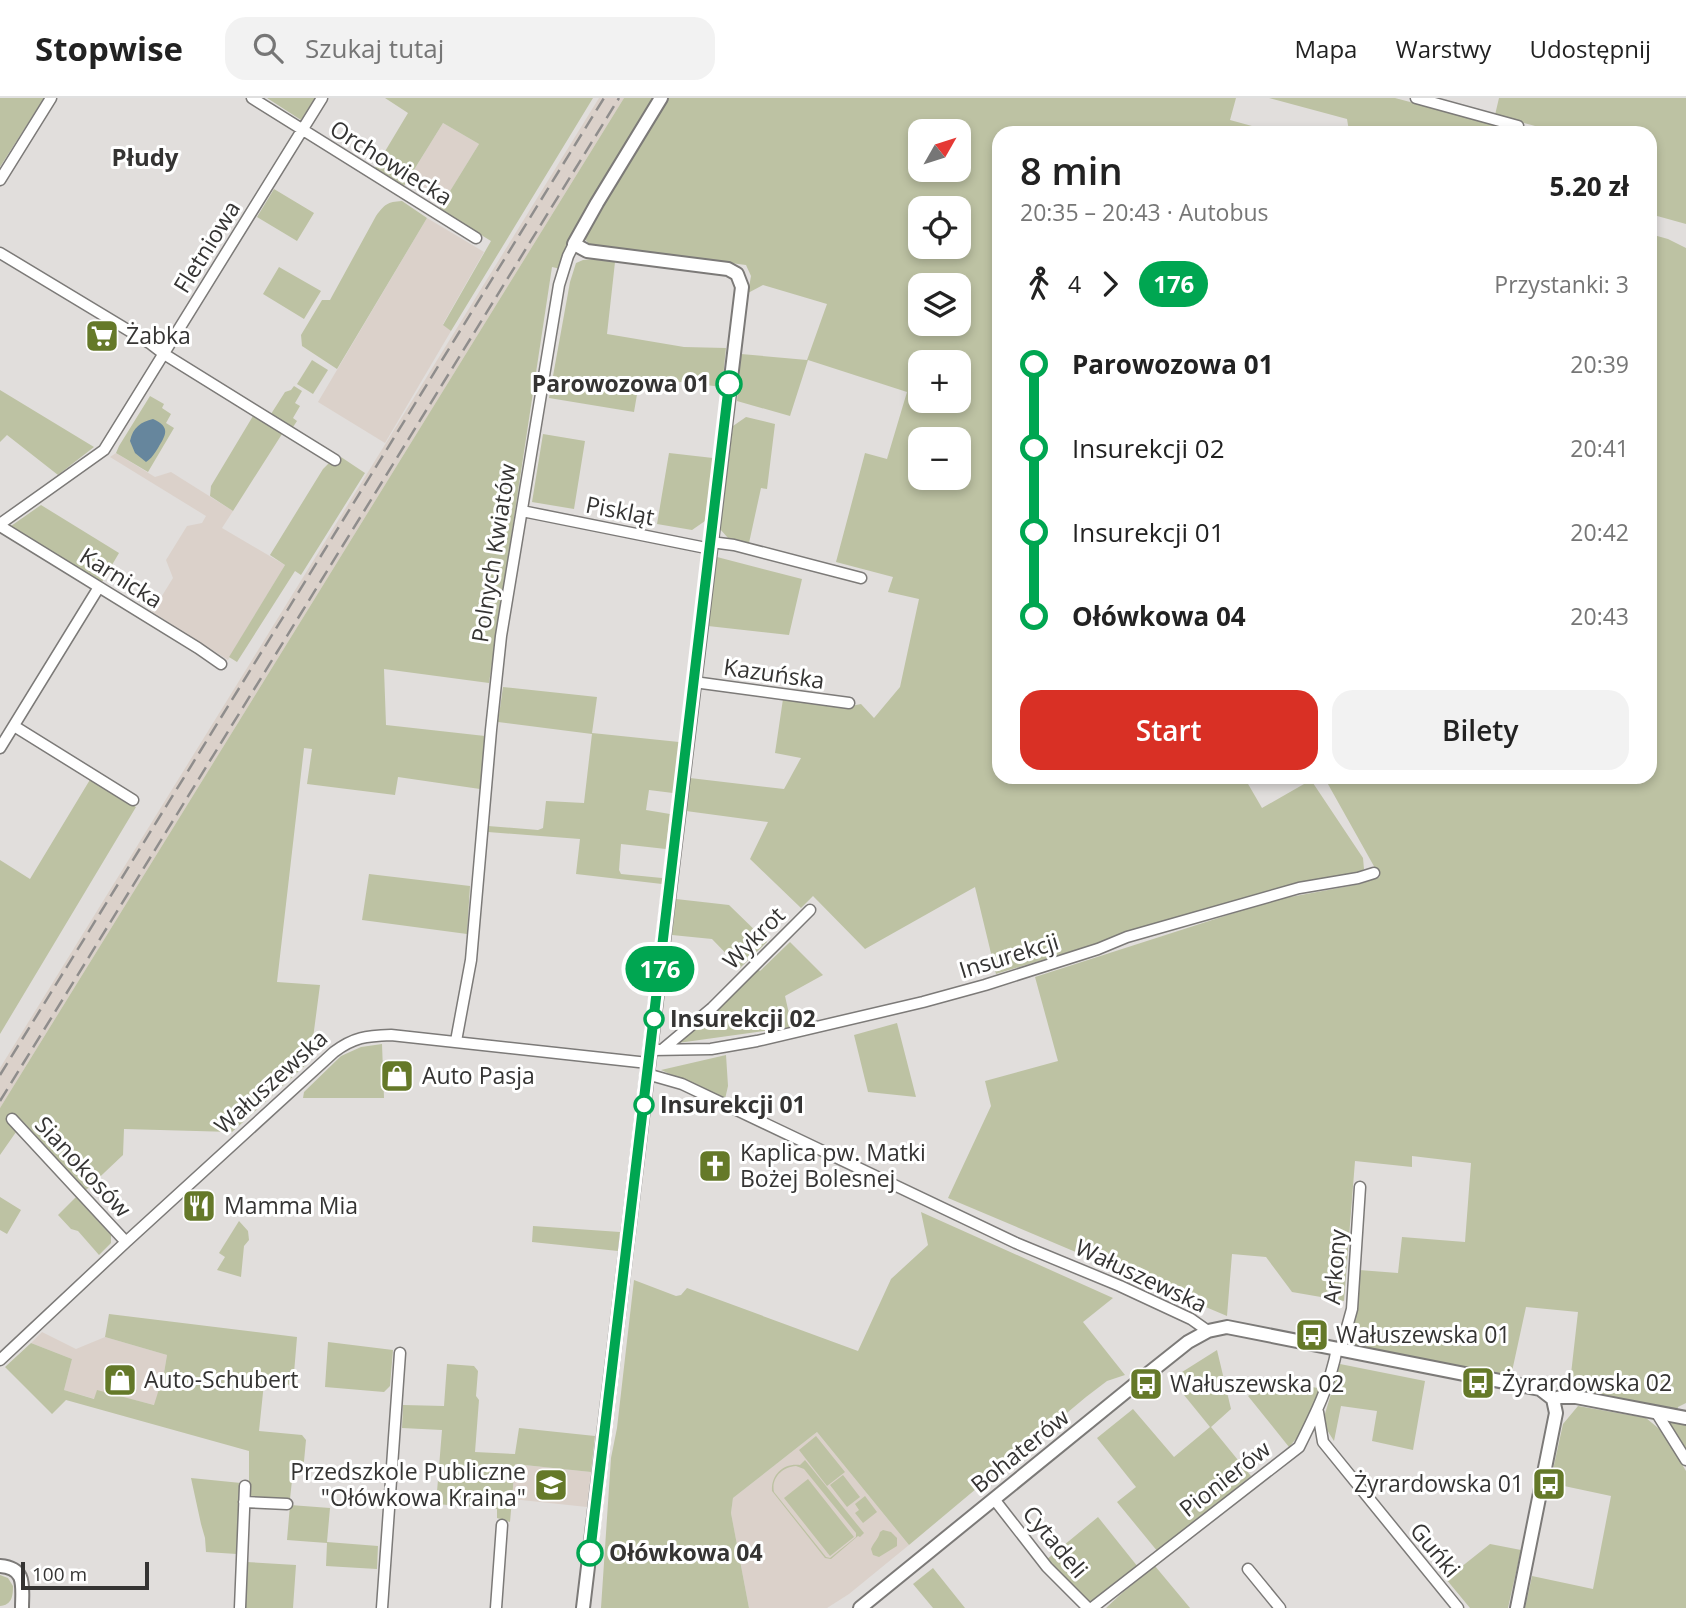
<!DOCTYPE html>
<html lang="pl">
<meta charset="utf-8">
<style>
:root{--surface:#fff;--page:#f2f2f2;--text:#222;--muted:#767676;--line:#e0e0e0;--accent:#d93025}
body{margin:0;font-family:"Open Sans",sans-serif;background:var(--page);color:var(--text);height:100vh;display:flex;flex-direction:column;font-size:26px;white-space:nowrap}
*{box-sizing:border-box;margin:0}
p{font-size:23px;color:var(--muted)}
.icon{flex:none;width:38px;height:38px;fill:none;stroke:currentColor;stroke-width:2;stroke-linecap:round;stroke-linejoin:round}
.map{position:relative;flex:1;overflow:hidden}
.sheet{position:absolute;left:992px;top:28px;width:665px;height:658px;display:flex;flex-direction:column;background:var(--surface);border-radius:21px;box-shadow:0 4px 10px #0003}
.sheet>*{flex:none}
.badge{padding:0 14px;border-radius:23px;font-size:24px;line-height:46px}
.needle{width:46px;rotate:51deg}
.buttons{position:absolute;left:908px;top:21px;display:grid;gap:14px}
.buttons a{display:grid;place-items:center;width:63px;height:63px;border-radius:14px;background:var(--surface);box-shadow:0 4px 10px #0003;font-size:35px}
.scale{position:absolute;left:21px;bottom:18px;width:128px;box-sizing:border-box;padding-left:7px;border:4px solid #353433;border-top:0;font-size:19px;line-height:24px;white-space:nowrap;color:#353433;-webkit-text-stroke:5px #fff;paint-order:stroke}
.map>.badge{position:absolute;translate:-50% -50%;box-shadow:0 0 0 4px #fff}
.legs{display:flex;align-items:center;gap:10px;height:77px;padding:0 28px;font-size:23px}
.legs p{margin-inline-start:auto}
.headline{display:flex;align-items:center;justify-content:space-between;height:119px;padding:0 28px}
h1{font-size:38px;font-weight:600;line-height:52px}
.button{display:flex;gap:14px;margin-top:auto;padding:14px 28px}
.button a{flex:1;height:80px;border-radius:21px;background:var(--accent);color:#fff;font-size:28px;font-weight:600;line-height:80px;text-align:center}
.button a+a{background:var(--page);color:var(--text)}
ul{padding:0 28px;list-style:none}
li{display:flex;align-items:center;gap:24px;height:84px;font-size:26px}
li i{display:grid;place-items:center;width:10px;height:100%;margin:0 9px;background:currentColor}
li i::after{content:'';width:18px;height:18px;margin:-9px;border:5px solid;border-radius:50%;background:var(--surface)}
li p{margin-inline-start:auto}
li:first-child i{background:linear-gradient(#0000 50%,currentColor 0)}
li:last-child i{background:linear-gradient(currentColor 50%,#0000 0)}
header{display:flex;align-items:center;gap:42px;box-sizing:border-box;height:98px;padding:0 35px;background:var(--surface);border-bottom:2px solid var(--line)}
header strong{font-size:33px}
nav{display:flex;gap:38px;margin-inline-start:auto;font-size:24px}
.search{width:490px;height:63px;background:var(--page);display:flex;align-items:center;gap:18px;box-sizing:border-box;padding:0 24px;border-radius:21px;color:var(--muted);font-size:26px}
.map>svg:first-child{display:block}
</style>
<header>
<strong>Stopwise</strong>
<div class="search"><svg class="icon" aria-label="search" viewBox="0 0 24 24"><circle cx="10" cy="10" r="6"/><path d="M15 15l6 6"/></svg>Szukaj tutaj</div>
<nav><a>Mapa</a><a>Warstwy</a><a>Udostępnij</a></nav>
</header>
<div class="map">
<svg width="1686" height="1510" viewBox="0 0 1686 1510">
<rect width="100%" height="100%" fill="#e1dedc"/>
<path fill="#dbd1ca" d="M599,0H624L0,1010V970Z
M443,25L479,46L441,108L406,85Z
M427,120L484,154L443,226L451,233L385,345L318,304Z
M116,355L155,379L171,374L233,413L222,430L285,467L228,562L152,514L173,480L166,462L187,428L202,425L206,418L110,359Z
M42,1234L76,1251L105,1239L167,1257L164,1275L155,1307L97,1293L95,1301L64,1292L72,1261L31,1245Z
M817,1334L909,1447L849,1496L827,1510H749L731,1415L733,1400Z
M515,1366L591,1374L587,1409L512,1401Z"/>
<path fill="#bdc2a3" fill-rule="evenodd" d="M0,0H44L0,69Z
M267,0H315L301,22Z
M385,0H593L451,233L443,227L491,143L439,111L479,46L443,25L404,88L375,70L408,15Z
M624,0H657L569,145L561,171L552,169L489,585L384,571L386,627L485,638L480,691L398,679L395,697L307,686L312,651L304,650L277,884L320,887L310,963L232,1034L124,1031L123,1057L86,1092L23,1024L0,1057V1010Z
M668,0H1236L1230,22L1277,35H999V679H1244L1262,710L1311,682L1363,760L1364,771L1359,776L1277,791L996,876L975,789L865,851L813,798L801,810L750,761L768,724L686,713L690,680L784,691L801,660L775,655L783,601L846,609L861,606L874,620L900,589L919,501L888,494L893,479L836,464L865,355L887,361L907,294L808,262L790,318L737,303L741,256L807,262L827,206L763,187L748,195L751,178L746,167L590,147L584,140ZM920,33H959V72H920ZM920,110H959V149H920ZM920,187H959V226H920ZM920,264H959V303H920ZM920,341H959V380H920Z
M1269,0H1395L1527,35H1355L1349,33L1347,21Z
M1499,0H1686V126L1650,116V35H1561L1495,17Z
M274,91L314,115L297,143L257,119Z
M402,103L427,120L337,271L302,248L301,237L322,202H330L376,118C385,106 387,104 402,103Z
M1650,136L1668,141L1686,150V1305L1678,1309L1677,1314L1560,1289V1283L1571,1276L1578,1214L1526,1209L1511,1278L1366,1250L1351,1246L1347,1243L1359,1172L1398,1175L1402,1139L1465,1144L1471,1065L1412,1058V1069L1355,1063L1344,1203L1292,1194L1266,1159L1232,1156L1227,1218L948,1100L991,1008L985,983L1058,963L1035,879L1274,802L1360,786L1380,779L1324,679H1650Z
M595,161L615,164L607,236L684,249L726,250L722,289L640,279L634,314L549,300L570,184L576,165L583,162Z
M279,169L321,193L304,221L263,196Z
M312,262L328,272L313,296L297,286Z
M294,288L302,293L295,305L300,308L293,320L297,323L293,329L271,316L285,294L291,292Z
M0,292L94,349L58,377L7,337L0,344Z
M150,298L164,306L162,310L171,316L166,325L174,330L148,374L116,355L119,348Z
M253,318L282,336L233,413L210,398L211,388Z
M746,319L775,326L767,391L761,390L749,445L728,440L720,431L733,328Z
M543,336L585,343L574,411L532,404Z
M669,355L713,360L705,423L692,432L657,426Z
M341,359L365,375L301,477L295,473L237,564L229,559L285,467L270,457L323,371L328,366L337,365Z
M41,407L119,455L102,484L11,428Z
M717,459L802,481L789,537L708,528Z
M503,589L597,599L592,635L679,644L673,695L649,692L646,712L670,716L666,751L621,746L619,772L621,776L662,780V786L576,776L580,741L488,734V728L538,732L543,730L546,703L584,705L592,636L498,624Z
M91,680L136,709L0,936V762L30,781Z
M369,776L470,788L467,836L362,822Z
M676,801L729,807L767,844L740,870L712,841L672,837Z
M790,844L823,877L785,898L792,929L678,945L755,869L760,873Z
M897,925L916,999L868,994L854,937Z
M382,946L384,1000H303L304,994L341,958L361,949Z
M726,957L728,988L725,1001L661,972Z
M0,1099L21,1112L7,1136L0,1132Z
M76,1099L111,1137V1145L99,1157L78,1133L71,1131L58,1117Z
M921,1114L1113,1200L1083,1224L1125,1277L1107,1283L1086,1299L909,1447L817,1334L733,1400L731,1415L749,1510H601L611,1360L617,1330L634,1182L676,1198L681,1197L687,1190L858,1253L891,1181L928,1147Z
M239,1123L248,1133L249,1142L244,1148L241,1179L217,1172L225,1159L219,1155Z
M533,1128L620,1134L618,1153L532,1144Z
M109,1216L297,1239L293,1287L264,1285L259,1333L302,1337L306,1342L303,1374L293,1373L290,1401L284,1403L252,1400L249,1396V1353L66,1302L52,1316L5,1269L31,1245L72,1261L64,1292L94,1301L97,1292L154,1307L164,1275L167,1257L105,1239Z
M328,1244L393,1252L390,1288L384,1294L325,1289Z
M1217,1252L1231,1311L1211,1329L1251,1378L1158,1454L1117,1404L1136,1389L1097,1340L1133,1311L1174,1359L1210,1329L1171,1281Z
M447,1266L474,1268L478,1273L476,1298L479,1302L475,1354L515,1356L519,1330L595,1338L591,1374L515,1366L510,1424L497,1420V1411L436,1406L442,1332L402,1330L403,1307L444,1308Z
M1340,1266L1425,1283L1413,1352L1372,1343L1377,1313L1341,1308L1334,1343L1327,1332L1324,1319Z
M1270,1281L1323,1291L1301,1335L1289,1349L1248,1298Z
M1578,1308L1646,1320L1663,1334L1686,1373V1510H1525L1532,1478L1593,1491L1611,1398L1550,1385L1563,1326Z
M1667,1320L1686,1323V1354L1667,1323Z
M816,1338L845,1374L827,1388L799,1352Z
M805,1362L864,1435L860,1439L858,1438L831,1461L825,1460L772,1393C771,1377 783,1365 800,1367ZM796,1368L804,1371L856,1435V1439L830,1460L826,1459L774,1394C771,1380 782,1369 796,1368Z
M843,1377L860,1399L847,1409L830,1387Z
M191,1380L241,1385L237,1456L206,1454L205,1440L201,1426Z
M808,1381L854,1439L830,1458L784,1400Z
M865,1398L877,1414L863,1425L855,1415L859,1412L855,1406Z
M290,1407L330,1410L327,1444L378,1448L377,1471L326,1468L327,1445L287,1442Z
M1098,1419L1138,1469L1090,1507L1046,1462Z
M883,1432L891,1434L897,1440V1448L879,1459L873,1457L871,1451C873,1445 878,1442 880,1434Z
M1490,1446L1521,1452L1508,1510H1470L1446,1481Z
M246,1464L296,1467L293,1510H243Z
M1155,1468L1190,1510H1106L1122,1495Z
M933,1470L965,1510H933L913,1486Z
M0,1477L8,1480L13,1488C13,1498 12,1507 0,1508Z"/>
<path fill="#66869d" d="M153,321C171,329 166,337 158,350C154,356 152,360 146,364L135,355L130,343C133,329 141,324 153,321Z"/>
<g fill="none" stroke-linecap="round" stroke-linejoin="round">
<defs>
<path id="minor" d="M252,0L476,140
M1416,0L1518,28
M0,82L51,0
M0,155L151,246L164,256L335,362
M522,413L711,451
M0,426L104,352L322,0
M0,428L198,550L221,566
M711,444L734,447L861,480
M694,584L849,605
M14,628L133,702
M0,650L99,489
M456,943L471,862L491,632L501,538L559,187L568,158L574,146
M663,951L712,910L810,812
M651,952L711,951L757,943L923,904L985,887L1098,851L1127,839L1299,790L1358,780L1374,775
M647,976L682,986L1016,1145L1120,1188L1191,1221L1208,1233
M12,1021L126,1144
M1341,1251L1352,1211L1360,1089
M0,1262L126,1144L334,954C354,939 366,938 391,937L648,965
M1318,1314L1323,1344L1458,1510
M1656,1314L1686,1362
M994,1401L1047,1469L1088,1510
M244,1404L287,1406
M1248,1471L1280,1510
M240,1510L245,1388
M382,1510L400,1255
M496,1510L502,1427
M1092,1510L1299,1349C1315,1317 1331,1285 1337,1250"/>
<path id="tertiary" d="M1553,1301L1561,1299H1576L1686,1320
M0,1468C27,1470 22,1489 22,1510
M583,1510L742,189L737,176L728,171L587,153L574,146L597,105L661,0
M860,1510L1139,1283L1188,1244L1208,1233L1227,1229L1540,1291L1553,1301
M1517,1510L1556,1315L1553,1301"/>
</defs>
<use href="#minor" stroke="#7c7a78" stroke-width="13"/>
<use href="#tertiary" stroke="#7c7a78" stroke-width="16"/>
<use href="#minor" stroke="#fff" stroke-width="10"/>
<use href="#tertiary" stroke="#fff" stroke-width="12"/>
<path stroke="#8f8d8c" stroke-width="2.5" stroke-dasharray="14 7" stroke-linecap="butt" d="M0,977L604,0
M0,1003L619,0"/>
</g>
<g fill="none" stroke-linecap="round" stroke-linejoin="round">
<defs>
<path id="line-1" d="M590,1455L729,286"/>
</defs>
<use href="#line-1" stroke="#fff" stroke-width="16"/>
<use href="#line-1" stroke="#00a651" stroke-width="10"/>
</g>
<defs>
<symbol id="supermarket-square" viewBox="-11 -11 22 22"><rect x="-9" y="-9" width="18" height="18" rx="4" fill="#657929" stroke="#fff"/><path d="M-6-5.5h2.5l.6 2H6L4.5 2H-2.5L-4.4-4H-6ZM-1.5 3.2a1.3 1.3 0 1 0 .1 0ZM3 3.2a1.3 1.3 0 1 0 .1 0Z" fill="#fff"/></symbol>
<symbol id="shop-square" viewBox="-11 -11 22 22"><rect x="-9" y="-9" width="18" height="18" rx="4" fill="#657929" stroke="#fff"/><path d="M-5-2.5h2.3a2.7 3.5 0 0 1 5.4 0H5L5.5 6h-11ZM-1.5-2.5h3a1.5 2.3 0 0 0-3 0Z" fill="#fff"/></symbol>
<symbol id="church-square" viewBox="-11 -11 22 22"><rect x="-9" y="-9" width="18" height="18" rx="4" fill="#657929" stroke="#fff"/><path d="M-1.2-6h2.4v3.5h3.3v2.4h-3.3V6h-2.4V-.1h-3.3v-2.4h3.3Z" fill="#fff"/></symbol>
<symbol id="restaurant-square" viewBox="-11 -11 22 22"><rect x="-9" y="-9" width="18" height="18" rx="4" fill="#657929" stroke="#fff"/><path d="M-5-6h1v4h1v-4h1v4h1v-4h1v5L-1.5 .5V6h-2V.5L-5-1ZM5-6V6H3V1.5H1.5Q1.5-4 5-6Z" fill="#fff"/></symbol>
<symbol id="bus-square" viewBox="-11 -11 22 22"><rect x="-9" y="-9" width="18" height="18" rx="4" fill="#657929" stroke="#fff"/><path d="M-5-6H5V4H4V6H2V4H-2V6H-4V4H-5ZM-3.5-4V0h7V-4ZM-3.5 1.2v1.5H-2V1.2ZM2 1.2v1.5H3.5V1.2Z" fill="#fff"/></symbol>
<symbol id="school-square" viewBox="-11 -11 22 22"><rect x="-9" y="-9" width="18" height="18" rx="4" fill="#657929" stroke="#fff"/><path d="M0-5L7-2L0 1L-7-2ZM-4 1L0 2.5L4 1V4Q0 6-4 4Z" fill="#fff"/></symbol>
</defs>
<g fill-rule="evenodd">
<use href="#supermarket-square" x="83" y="219" width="38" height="38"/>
<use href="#shop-square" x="378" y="959" width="38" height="38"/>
<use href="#church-square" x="696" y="1049" width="38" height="38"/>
<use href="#restaurant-square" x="180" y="1089" width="38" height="38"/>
<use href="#bus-square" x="1293" y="1218" width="38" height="38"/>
<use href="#shop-square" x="101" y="1263" width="38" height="38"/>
<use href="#bus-square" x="1459" y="1266" width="38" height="38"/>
<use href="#bus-square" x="1127" y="1267" width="38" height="38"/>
<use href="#bus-square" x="1530" y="1367" width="38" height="38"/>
<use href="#school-square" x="532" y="1368" width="38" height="38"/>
</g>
<g fill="#fff" stroke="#00a651" stroke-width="3.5">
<circle cx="729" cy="286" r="12"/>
<circle cx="654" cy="921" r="9"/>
<circle cx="644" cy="1007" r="9"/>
<circle cx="590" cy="1455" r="12"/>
</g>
<g text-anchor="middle" stroke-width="6" stroke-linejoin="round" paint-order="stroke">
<g font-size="23" fill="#353433" stroke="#fff">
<text transform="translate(391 65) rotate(32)" y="8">Orchowiecka</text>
<text transform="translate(207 149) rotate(-58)" y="8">Fletniowa</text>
<text transform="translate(620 413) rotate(11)" y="8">Piskląt</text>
<text transform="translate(494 455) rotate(-81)" y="8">Polnych Kwiatów</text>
<text transform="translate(121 480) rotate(32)" y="8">Karnicka</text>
<text transform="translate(774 576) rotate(8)" y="8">Kazuńska</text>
<text transform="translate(754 840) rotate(-45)" y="8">Wykrot</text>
<text transform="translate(1009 858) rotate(-17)" y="8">Insurekcji</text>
<text transform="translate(271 984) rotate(-42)" y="8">Wałuszewska</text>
<text transform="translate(83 1069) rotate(47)" y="8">Sianokosów</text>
<text transform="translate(1335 1169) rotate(-85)" y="8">Arkony</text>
<text transform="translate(1141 1178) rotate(25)" y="8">Wałuszewska</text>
<text transform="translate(1020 1353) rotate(-39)" y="8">Bohaterów</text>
<text transform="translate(1225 1381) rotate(-38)" y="8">Pionierów</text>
<text transform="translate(1055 1444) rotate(50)" y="8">Cytadeli</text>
<text transform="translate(1435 1452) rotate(50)" y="8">Guńki</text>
</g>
<g font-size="23" fill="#353433" stroke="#fff" text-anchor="start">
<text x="126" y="246">Żabka</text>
<text x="422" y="986">Auto Pasja</text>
<text x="740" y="1063">Kaplica pw. Matki<tspan x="740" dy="26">Bożej Bolesnej</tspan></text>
<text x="224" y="1116">Mamma Mia</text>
<text x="1336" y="1245">Wałuszewska 01</text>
<text x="144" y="1290">Auto-Schubert</text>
<text x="1502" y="1293">Żyrardowska 02</text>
<text x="1170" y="1294">Wałuszewska 02</text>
<text x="526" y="1382" text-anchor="end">Przedszkole Publiczne<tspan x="526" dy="26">"Ołówkowa Kraina"</tspan></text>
<text x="1524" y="1394" text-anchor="end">Żyrardowska 01</text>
</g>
<g font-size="23" font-weight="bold" fill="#353433" stroke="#fff" text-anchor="start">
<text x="710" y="294" text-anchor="end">Parowozowa 01</text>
<text x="670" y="929">Insurekcji 02</text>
<text x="660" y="1015">Insurekcji 01</text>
<text x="609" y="1463">Ołówkowa 04</text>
</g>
<g font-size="24" font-weight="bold" fill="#353433" stroke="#fff">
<text x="145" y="68">Płudy</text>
</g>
</g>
</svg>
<div class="buttons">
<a><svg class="needle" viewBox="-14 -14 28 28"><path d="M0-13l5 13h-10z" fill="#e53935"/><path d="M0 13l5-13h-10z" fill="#767676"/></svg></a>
<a><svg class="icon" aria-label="locate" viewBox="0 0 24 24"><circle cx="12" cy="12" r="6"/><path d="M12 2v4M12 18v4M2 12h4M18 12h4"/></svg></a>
<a><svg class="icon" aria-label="layers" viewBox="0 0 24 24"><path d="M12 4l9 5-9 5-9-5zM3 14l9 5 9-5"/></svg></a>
<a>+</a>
<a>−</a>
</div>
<div class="scale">100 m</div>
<b class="badge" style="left:660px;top:871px;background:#00a651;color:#fff">176</b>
<section class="sheet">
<div class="headline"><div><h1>8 min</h1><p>20:35 – 20:43 · Autobus</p></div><b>5.20 zł</b></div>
<div class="legs"><svg class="icon" aria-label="walk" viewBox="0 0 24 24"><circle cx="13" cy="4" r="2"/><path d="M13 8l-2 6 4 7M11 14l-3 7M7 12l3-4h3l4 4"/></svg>4<svg class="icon" aria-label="forward" viewBox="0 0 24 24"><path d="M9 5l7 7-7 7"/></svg><b class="badge" style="background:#00a651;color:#fff">176</b><p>Przystanki: 3</p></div>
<ul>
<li><i style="color:#00a651"></i><b>Parowozowa 01</b><p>20:39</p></li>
<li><i style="color:#00a651"></i><span>Insurekcji 02</span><p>20:41</p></li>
<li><i style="color:#00a651"></i><span>Insurekcji 01</span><p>20:42</p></li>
<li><i style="color:#00a651"></i><b>Ołówkowa 04</b><p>20:43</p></li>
</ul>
<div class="button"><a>Start</a><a>Bilety</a></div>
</section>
</div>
